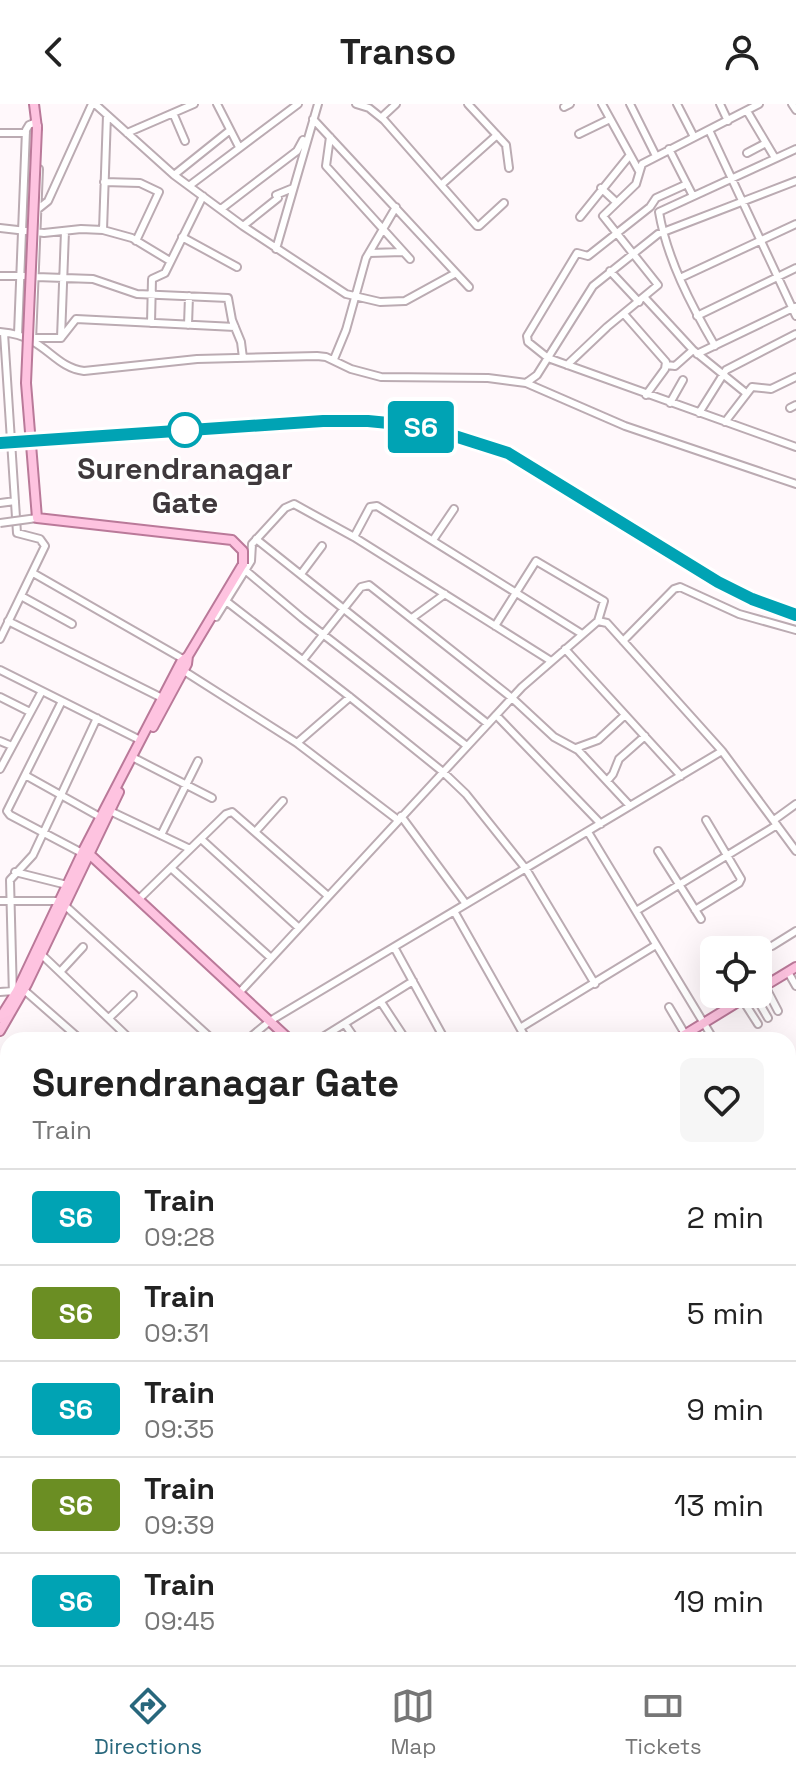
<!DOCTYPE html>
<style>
:root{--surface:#fff;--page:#f6f6f6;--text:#222;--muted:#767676;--line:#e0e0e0;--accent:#28677c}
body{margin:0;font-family:"Space Grotesk",sans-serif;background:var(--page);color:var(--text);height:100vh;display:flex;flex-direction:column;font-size:30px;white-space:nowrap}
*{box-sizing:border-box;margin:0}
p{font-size:26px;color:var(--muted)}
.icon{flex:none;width:44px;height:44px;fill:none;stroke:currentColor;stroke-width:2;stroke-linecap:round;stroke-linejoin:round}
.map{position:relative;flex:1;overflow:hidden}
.side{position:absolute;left:0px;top:928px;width:796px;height:634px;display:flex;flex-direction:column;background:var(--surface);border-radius:24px 24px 0 0;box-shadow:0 8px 32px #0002}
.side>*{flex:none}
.badge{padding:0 16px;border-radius:6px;font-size:28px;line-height:52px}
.fabs{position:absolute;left:700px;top:832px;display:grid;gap:16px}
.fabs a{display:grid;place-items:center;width:72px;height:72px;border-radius:12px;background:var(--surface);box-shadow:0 8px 32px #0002;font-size:40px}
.map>.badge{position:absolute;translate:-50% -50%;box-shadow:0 0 0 4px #fff}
.round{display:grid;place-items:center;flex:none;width:84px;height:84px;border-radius:12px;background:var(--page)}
.headline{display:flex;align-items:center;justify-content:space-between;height:136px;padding:0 32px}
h1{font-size:38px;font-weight:600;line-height:60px}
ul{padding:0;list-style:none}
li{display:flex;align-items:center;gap:24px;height:96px;padding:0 32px;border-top:2px solid var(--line)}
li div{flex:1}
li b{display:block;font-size:30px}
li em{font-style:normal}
li .badge{min-width:88px;font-weight:700;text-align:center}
header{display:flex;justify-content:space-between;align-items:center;height:104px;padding:0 32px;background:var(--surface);font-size:36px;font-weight:600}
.tabs{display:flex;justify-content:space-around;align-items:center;height:112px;border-top:2px solid var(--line);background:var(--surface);font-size:22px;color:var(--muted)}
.tabs a{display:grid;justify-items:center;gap:4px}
.tabs .on{color:var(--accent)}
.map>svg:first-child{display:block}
</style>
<header><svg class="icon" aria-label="back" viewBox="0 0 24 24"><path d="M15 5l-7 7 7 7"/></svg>Transo<svg class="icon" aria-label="person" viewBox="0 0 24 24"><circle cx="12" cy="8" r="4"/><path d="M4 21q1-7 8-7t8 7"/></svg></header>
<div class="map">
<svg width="796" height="1561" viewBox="0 0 796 1561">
<rect width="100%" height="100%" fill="#fff8fb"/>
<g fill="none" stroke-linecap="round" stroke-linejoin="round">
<defs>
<path id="minor" d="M95,0L174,71L243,122L346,190L380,198L405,197L456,169
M217,0L239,43
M356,0L369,4L384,16L477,122H479L504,99
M468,0L506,41L509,64
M602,0L639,67
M630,0L656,52
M677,0L694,33
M720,0L728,17
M792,0L796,6
M564,3L570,0
M747,7L775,54
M173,9L185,37
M382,13L396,0
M313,15L469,183
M709,26L796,212
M0,29H26
M127,29L194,0
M579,30L610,15
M330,33L326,62L410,155
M669,45L693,92
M747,49L766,39
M174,71L229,27
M104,78L140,79L159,88L136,137
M687,80L656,94L650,103L588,152L577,149L527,232L528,238L548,254L796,343
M441,81L497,31
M189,82L298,0
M601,84L616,98
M276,91L293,84
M38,105L48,97L92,0
M221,105L297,47L303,36
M580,113L630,51
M243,122L278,94
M0,124L44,129L81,125L103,126L132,134L170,157
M103,126L107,11
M182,133L237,163
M276,145L318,0
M369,149L403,148
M610,167L639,198
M0,172H24
M36,173L93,175L137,190L228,194L232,216L241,238L243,254
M680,174L796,120
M645,194L693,246L746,289
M624,210L666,258L665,265L646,291
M697,212L796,164
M151,219L152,175L165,169L203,92
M188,221L189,192
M0,228C12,229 22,231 32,237C51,247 61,264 84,267L197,255L317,252L326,253L351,265L381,273L488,274L526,279L537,271L593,182L658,130L796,77
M18,230L26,26L29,21L36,18L38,22
M33,234H61L76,215L235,223
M61,234L65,127
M32,237L39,65
M715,242C691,201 667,155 659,108L796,45
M697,250L795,203
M334,255L346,226L366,154L396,103
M567,261L607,223L658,181L603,112L636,80L642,60L759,0
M666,261L675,262L693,246
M526,279L625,322L796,380
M670,299L683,276
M790,304L796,301
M699,309L726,266L796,230
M725,318L752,283L771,285L796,273
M0,399L15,397
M354,433L370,403L377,402L582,530
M256,435L488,620
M433,436L454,405
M245,466L302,514L467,642
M33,469L183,555
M301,470L322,442
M21,492L72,520
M226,497L350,593L443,668L466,690L526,765L595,880
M216,513L251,457L252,440L285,404L294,400L354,433L551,557
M412,514L445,490
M8,517L162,594
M495,522L536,457L604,497L598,517
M0,535L45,442L40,435L17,429L4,229
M623,537L674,485L680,483L739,510L796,526
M565,545L681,672
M303,556L361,483L369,481L512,594L554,633L578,646L630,702
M0,566L140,636
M184,567L297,639L398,716
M0,593L30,608
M62,597L7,707L10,711L82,749
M496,611L601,720
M0,637L12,642
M297,639L350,593
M576,644L598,636L625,611
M136,655L212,694
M0,665L42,587
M25,671L100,713
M607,677L613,670L619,655L645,632
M110,707L190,745
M401,712L466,800
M774,716L796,700
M256,727L283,697
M588,728L714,936
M161,731L198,657
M201,735L299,824
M658,747L701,815
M171,764L271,854
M15,768L67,781
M139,795L226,710L232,708L328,792
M0,797H60L213,936
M695,806L739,779L741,775L706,716
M454,807L524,931
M636,807L777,721
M772,842L796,827
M394,843L445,936
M41,850L131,936
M60,868L83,843
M788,868L796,882
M765,882L778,907
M24,886L81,936
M0,888L13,887
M239,889L522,583L598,517L607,519L722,647L796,747
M754,890L768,914
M13,893L10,776L33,751L97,614
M742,895L758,920
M381,898L406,936
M669,903L685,930
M109,914L133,891
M345,920L356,936
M520,924L656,841
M247,936L270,917L722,647
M318,936L413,877
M0,1005L8,1011
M788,1008L796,1004
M0,1052L8,1059
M788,1058L796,1071
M0,1115L8,1105
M0,1147L8,1153
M0,1205L3,1188L8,1178
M0,1274L8,1290
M0,1327L8,1324
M0,1354L8,1350
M0,1376L8,1381
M0,1422L8,1428
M0,1469L8,1474
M0,1502L8,1486
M788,1535L796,1538
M79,1554L87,1561
M137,1554L144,1561
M184,1554L192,1561
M254,1554L256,1561
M283,1554L285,1561
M346,1554L347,1561
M459,1554L460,1561
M547,1554L548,1561
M565,1554L566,1559
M668,1554L672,1561
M700,1554L701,1561
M0,1559L2,1561
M22,1561L48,1554
M219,1561L223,1554
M599,1561L601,1554"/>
<path id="major" d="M34,0L37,24
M153,623L187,560L188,552
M85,746L290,936
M758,886L796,863
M0,914L17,887L84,745L181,558L188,552L243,460
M0,927L27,880L119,688
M676,936L751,890"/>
</defs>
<use href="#minor" stroke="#bbabb2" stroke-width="10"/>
<use href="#major" stroke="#ba7999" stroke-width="12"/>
<use href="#minor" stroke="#fff" stroke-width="6"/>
<use href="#major" stroke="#fec3e0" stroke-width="8"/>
<defs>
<path id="rail" d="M0,339L323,317H368L409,321L442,328L508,349L718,478L752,495L796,511"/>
</defs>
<use href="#rail" stroke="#8b8588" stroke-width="5"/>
<use href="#rail" stroke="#fff" stroke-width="2" stroke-dasharray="6" stroke-linecap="butt"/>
<defs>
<path id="minor-bridge" d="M0,419L37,414"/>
<path id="major-bridge" d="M37,24L26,279L37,414L232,436L243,447V460"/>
</defs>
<use href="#minor-bridge" stroke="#bbabb2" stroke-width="10" stroke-linecap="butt"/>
<use href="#major-bridge" stroke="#ba7999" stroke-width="12" stroke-linecap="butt"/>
<use href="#minor-bridge" stroke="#fff" stroke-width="6"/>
<use href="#major-bridge" stroke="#fec3e0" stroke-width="8"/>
</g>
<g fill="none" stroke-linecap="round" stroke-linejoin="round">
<defs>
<path id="line" d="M0,339L323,317H368L409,321L442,328L508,349L718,478L752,495L796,511"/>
</defs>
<use href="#line" stroke="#fff" stroke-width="18"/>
<use href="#line" stroke="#00a3b4" stroke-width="12"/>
</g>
<circle fill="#fff" stroke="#00a3b4" stroke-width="4" cx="185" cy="326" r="16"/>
<g text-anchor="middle" stroke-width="6" stroke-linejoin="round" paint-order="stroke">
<g font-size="30" font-weight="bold" fill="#3f393c" stroke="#fff">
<text x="185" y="375">Surendranagar<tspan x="185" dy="34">Gate</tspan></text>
</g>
</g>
</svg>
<div class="fabs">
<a><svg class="icon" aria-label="locate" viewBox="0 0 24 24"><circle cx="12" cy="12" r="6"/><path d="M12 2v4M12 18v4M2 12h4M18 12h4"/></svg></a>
</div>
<b class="badge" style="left:421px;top:323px;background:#00a3b4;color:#fff">S6</b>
<section class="side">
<div class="headline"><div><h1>Surendranagar Gate</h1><p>Train</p></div><a class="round"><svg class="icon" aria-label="heart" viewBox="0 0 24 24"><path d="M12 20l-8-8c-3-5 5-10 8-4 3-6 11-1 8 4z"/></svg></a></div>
<ul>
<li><span class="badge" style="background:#00a3b4;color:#fff">S6</span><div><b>Train</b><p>09:28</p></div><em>2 min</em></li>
<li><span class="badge" style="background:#6b8e23;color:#fff">S6</span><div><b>Train</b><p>09:31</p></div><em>5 min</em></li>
<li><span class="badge" style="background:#00a3b4;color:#fff">S6</span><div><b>Train</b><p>09:35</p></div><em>9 min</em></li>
<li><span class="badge" style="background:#6b8e23;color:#fff">S6</span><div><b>Train</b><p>09:39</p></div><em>13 min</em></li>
<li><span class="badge" style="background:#00a3b4;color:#fff">S6</span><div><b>Train</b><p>09:45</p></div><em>19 min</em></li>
</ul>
</section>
</div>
<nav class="tabs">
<a class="on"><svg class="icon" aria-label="directions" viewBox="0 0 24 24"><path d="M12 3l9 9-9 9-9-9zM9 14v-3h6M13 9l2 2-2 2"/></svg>Directions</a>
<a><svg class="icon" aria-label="map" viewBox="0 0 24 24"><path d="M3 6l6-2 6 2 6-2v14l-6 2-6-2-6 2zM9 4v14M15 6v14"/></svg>Map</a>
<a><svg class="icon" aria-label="tickets" viewBox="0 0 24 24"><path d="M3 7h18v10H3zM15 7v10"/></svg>Tickets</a>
</nav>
